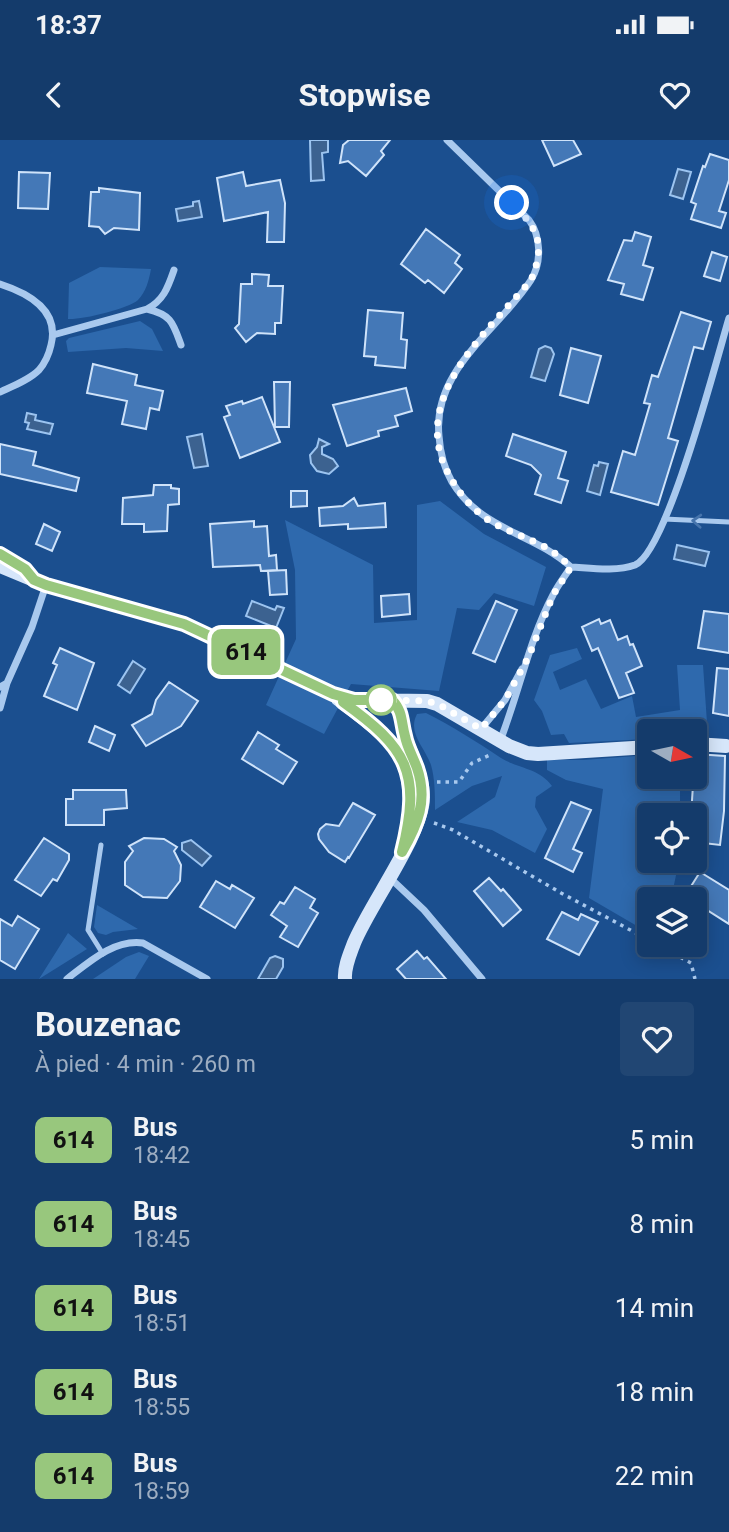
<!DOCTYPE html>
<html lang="fr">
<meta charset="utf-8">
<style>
:root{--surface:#143b6b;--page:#214673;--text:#f1f3f6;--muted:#9dadc1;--line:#33557e}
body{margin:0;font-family:Roboto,sans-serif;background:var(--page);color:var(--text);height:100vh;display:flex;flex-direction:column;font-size:26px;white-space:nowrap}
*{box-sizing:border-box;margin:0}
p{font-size:23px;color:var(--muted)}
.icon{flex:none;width:38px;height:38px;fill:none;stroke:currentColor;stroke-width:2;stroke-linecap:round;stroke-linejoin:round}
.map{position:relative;height:839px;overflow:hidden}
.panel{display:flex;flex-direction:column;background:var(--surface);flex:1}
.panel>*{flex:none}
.badge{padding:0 14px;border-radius:10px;font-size:24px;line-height:46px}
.needle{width:46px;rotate:99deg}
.buttons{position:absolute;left:637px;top:579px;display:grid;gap:14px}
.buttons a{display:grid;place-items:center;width:70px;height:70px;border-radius:7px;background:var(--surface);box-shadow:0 4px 18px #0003,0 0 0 2px var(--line);font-size:35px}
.you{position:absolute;width:35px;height:35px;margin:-18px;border:5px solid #fff;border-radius:50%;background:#1a73e8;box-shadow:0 0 0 10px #1a73e833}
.map>.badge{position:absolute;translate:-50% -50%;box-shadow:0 0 0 4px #fff}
.round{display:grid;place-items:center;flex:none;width:74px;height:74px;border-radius:7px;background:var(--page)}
.summary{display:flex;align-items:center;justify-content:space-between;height:119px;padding:0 35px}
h1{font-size:33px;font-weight:700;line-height:52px}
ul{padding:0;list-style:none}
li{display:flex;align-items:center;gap:21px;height:84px;padding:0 35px}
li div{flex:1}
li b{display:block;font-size:26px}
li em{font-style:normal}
li .badge{min-width:77px;font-weight:700;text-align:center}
.status{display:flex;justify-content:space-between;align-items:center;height:49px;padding:0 35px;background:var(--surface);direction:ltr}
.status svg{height:19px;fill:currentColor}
header{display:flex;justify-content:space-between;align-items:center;height:91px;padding:0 35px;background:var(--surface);font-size:32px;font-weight:700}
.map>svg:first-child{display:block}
</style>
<div class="status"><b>18:37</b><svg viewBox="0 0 49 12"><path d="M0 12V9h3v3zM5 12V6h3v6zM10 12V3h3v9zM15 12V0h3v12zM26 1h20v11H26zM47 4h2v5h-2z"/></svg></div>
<header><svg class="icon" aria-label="back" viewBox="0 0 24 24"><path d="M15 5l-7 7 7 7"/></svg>Stopwise<svg class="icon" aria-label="heart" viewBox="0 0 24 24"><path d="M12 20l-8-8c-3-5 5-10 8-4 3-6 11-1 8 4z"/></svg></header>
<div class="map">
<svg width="729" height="839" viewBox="0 0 729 839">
<rect width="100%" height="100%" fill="#1b4f8f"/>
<path fill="#2e69ad" d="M100,127L151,129C149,140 146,152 138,160C128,169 81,180 68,179L69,143Z
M140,181L152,189L163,211L126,208L68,212L66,201L69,198Z
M440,361L484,394L546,427L534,466L494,453L479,470L457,468L439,551L351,544L324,594L266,565L296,499L295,430L285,380L373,425L374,483L417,480V365Z
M577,508L582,519L553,532L560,550L586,539L601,569L632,556L636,577L680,570L677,525H703L708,597L695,598V592H649V599L569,603L564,594L551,595L542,571L534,560L550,515Z
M426,573C452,586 477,602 501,618C519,629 539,628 552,646L536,657L535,667L547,689L535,713L492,690L457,682L495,657L502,636L472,646L435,670C435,655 435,639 431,625C425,607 407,593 417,574Z
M649,615V637H680V675L649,676V721H679L671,759L649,760V793L589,758L603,649L566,640L547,630V620H583Z
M97,765L138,789L113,792L106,795L98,793L94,787Z
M68,793L87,809L39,839Z
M139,812L149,816L135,839H93L126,817Z"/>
<path fill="#3c6290" stroke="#9cc4f0" stroke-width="2" d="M310,0H328V12L322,13L324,40L311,41Z
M678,29L691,32L683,59L670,55Z
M199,61L202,77L178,81L176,69L193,66V62Z
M545,206L551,208L554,214L545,241L531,237L539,209Z
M27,273L36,275L35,280L53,284L50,294L27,289L29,283L25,282Z
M202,294L208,326L194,328L187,297Z
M319,299L329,304L322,307V314L333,319L338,326L329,334L317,331L311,323L310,315L317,307Z
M599,322L608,324L600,355L587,351L594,325L598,326Z
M677,405L709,412L705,426L674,419Z
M252,461L275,470L277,466L284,468L276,488L246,476Z
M133,521L145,529L130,553L118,545Z
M191,700L211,716L202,726L182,710V703Z
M275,816L283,819V827L276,839H258L270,818Z"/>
<path fill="#4478b7" stroke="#cfe3fa" stroke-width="2" d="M349,0H390L381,11L384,15L366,36L348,21L340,23L343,5Z
M542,0H573L581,14L554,26Z
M710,14L729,20V40L719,71L726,73L721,88L691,79L696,64L691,62L703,26L705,27Z
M19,32L50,33L48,69L18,68Z
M243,32L246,46L280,40L285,63L284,102H267L268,72L224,81L217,38Z
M99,48L140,53L139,90L114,88L105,94L99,87L89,86L91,52H99Z
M426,89L460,115L455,123L462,129L444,153L428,140L425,143L401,124Z
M635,92L651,97L643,125L653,128L643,160L621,154L624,144L608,140L624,100L632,101Z
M712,112L727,117L720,141L704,136Z
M252,134L269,135L268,146H283L281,183H275V194L257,193L246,202L235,188L239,184L241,144H252Z
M368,170L403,173L401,199L407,200L405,228L375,225L376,217L364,216Z
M681,172L711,182L703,209L694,207L668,298L678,301L658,365L611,352L623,311L635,315L650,264L644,263L652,235L658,237Z
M571,208L601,216L588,263L560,255Z
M93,224L137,235L135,245L163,251L159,270L150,268L146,289L122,284L127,261L87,253Z
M274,242H290L289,287H275Z
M406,248L412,271L395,276L398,286L378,291L379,296L347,306L333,265Z
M262,257L280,302L240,318L224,277L230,275L226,266L242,261L243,264Z
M513,294L566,312L558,338L568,341L561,363L535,354L541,335L531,325L506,316Z
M0,304L36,312L33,325L79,338L76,351L0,334Z
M154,345H171V348L179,349V364L168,365L167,391L144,392V384H122L123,358L153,355Z
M291,351H307V366L291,367Z
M354,358L358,366L385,363L386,387L348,389V384L320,386L319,368L343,366Z
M254,381V387L267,386L269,416L276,415L277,430L261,431L260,425L213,427L210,384Z
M44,384L60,392L52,411L36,404Z
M286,430L287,454L270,455L268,431Z
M409,454L410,474L382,477L381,456Z
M496,461L517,470L495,522L473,513Z
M704,471L729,474V513L698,508Z
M599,479L601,484L610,480L618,500L627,496L630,505L633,504L642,526L626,533L634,553L619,558L598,508L592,511L582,487Z
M60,508L94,523L77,570L44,556L57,525L53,523Z
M717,528L729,529V576L713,573Z
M169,542L198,561L181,586L146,606L132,585L152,574L156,560Z
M95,586L115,595L109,611L89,602Z
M258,592L279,605L276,609L297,622L283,644L242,619Z
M695,614L725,616L724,671L720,705L695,702V676H691Z
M73,650H126L127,668L104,670V685H66V659H73Z
M571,662L591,670L573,709L582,713L573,732L545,718Z
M353,663L375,675L349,718L348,717L345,722L329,712L319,699L318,694L320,689L326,684L339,686Z
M44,698L69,714V720L57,741L53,739L41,756L15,740Z
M144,698L164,699L177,707L174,711L181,725L180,741L167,758L143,757L125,745V722L133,711L129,706Z
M700,732L729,750V784L699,765L698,768L695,766V760L683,759Z
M489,738L501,751L503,749L521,770L503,786L474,751Z
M216,741L230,749L232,745L254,758L235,788L200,767Z
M295,747L315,759L310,768L318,773L298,807L280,797L287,786L271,775L280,762L284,764Z
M562,772L578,780L581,774L598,782L579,815L547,799Z
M18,776L39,789L15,829L0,820V779L12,786Z
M417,811L424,819L427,817L446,839H406L397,829Z"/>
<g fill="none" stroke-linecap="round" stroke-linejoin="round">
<path stroke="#a9c9ee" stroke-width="3.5" stroke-dasharray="3.5 5" stroke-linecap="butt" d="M437,642H459L472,623L490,615
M434,683L453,690L561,753L649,800
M658,805L691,823L695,839"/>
<path stroke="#a9c9ee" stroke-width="5" d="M664,379L729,382
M101,705L88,790L103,814"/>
<path stroke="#a9c9ee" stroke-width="7" d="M447,0L529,80C541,96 542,122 531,140C499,190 432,229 439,296C440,312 444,328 452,342C482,391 532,392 571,427C565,436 558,445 553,455C529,500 519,553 500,601
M0,144C28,153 60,170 51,205C49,214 45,223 39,230C29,240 13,246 0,252
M147,169C172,175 173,183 181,205
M53,195L147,169C164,160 168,147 174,130
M571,427C590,428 616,432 635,425C667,412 717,218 729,178
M0,547L7,543L32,487L46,445
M0,568L7,543
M481,589L505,560L522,529
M389,737L424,770L482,839
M67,839C89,822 114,799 143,803L207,839"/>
<path stroke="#d6e6fa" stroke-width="14" d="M0,414L25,429L32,437
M0,426L46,445L184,484L333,554L354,560L427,561L437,564L509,606L527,613L538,614L649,607
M338,559C392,600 419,616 407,690
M695,604L726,606
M345,839C344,827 350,814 354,803C370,764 423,694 423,657C423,637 413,618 406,600C401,586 404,572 392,560"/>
</g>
<defs><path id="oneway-chevron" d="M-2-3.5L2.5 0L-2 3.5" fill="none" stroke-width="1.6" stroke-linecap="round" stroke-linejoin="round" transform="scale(1.75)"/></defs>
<use stroke="#4674ac" href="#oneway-chevron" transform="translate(697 381) rotate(-177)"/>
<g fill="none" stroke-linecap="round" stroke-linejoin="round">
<defs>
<path id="line" d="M0,414L25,429L34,440L46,445L184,484L333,554L354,560H392C403,571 401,582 405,596C407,607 413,617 417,628C428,660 418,684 402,712C422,632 407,608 343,562"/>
</defs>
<use href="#line" stroke="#fff" stroke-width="16"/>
<use href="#line" stroke="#98c77d" stroke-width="10"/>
<path stroke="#fff" stroke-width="7" stroke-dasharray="0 12.6" d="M381,560L427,561L438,564L481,589L505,560L529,516L553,455L571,427C562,419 553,410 541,405C522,395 502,390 484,377C467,364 454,346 445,327C413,254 489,190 531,140C546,104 538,89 512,63"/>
</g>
<circle fill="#fff" stroke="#98c77d" stroke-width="3.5" cx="381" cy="560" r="14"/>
</svg>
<div class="buttons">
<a><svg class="needle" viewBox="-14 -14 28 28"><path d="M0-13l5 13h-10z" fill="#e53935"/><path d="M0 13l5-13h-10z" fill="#9dadc1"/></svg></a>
<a><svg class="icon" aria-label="locate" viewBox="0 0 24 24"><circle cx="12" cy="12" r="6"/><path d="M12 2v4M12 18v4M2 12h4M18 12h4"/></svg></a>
<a><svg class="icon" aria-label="layers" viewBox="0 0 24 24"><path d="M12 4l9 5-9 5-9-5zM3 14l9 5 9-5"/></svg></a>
</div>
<div class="you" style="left:512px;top:63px"></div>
<b class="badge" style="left:246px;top:512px;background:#98c77d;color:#111">614</b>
</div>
<section class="panel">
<div class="summary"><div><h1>Bouzenac</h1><p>À pied · 4 min · 260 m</p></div><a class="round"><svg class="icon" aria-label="heart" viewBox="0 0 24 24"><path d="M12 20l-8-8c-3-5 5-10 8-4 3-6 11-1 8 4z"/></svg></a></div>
<ul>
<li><span class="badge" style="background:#98c77d;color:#111">614</span><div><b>Bus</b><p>18:42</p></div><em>5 min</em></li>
<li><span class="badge" style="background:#98c77d;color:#111">614</span><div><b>Bus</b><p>18:45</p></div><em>8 min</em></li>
<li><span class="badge" style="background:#98c77d;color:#111">614</span><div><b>Bus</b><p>18:51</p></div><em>14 min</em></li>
<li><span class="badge" style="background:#98c77d;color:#111">614</span><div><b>Bus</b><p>18:55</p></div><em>18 min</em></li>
<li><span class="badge" style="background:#98c77d;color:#111">614</span><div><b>Bus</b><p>18:59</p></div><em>22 min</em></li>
</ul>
</section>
